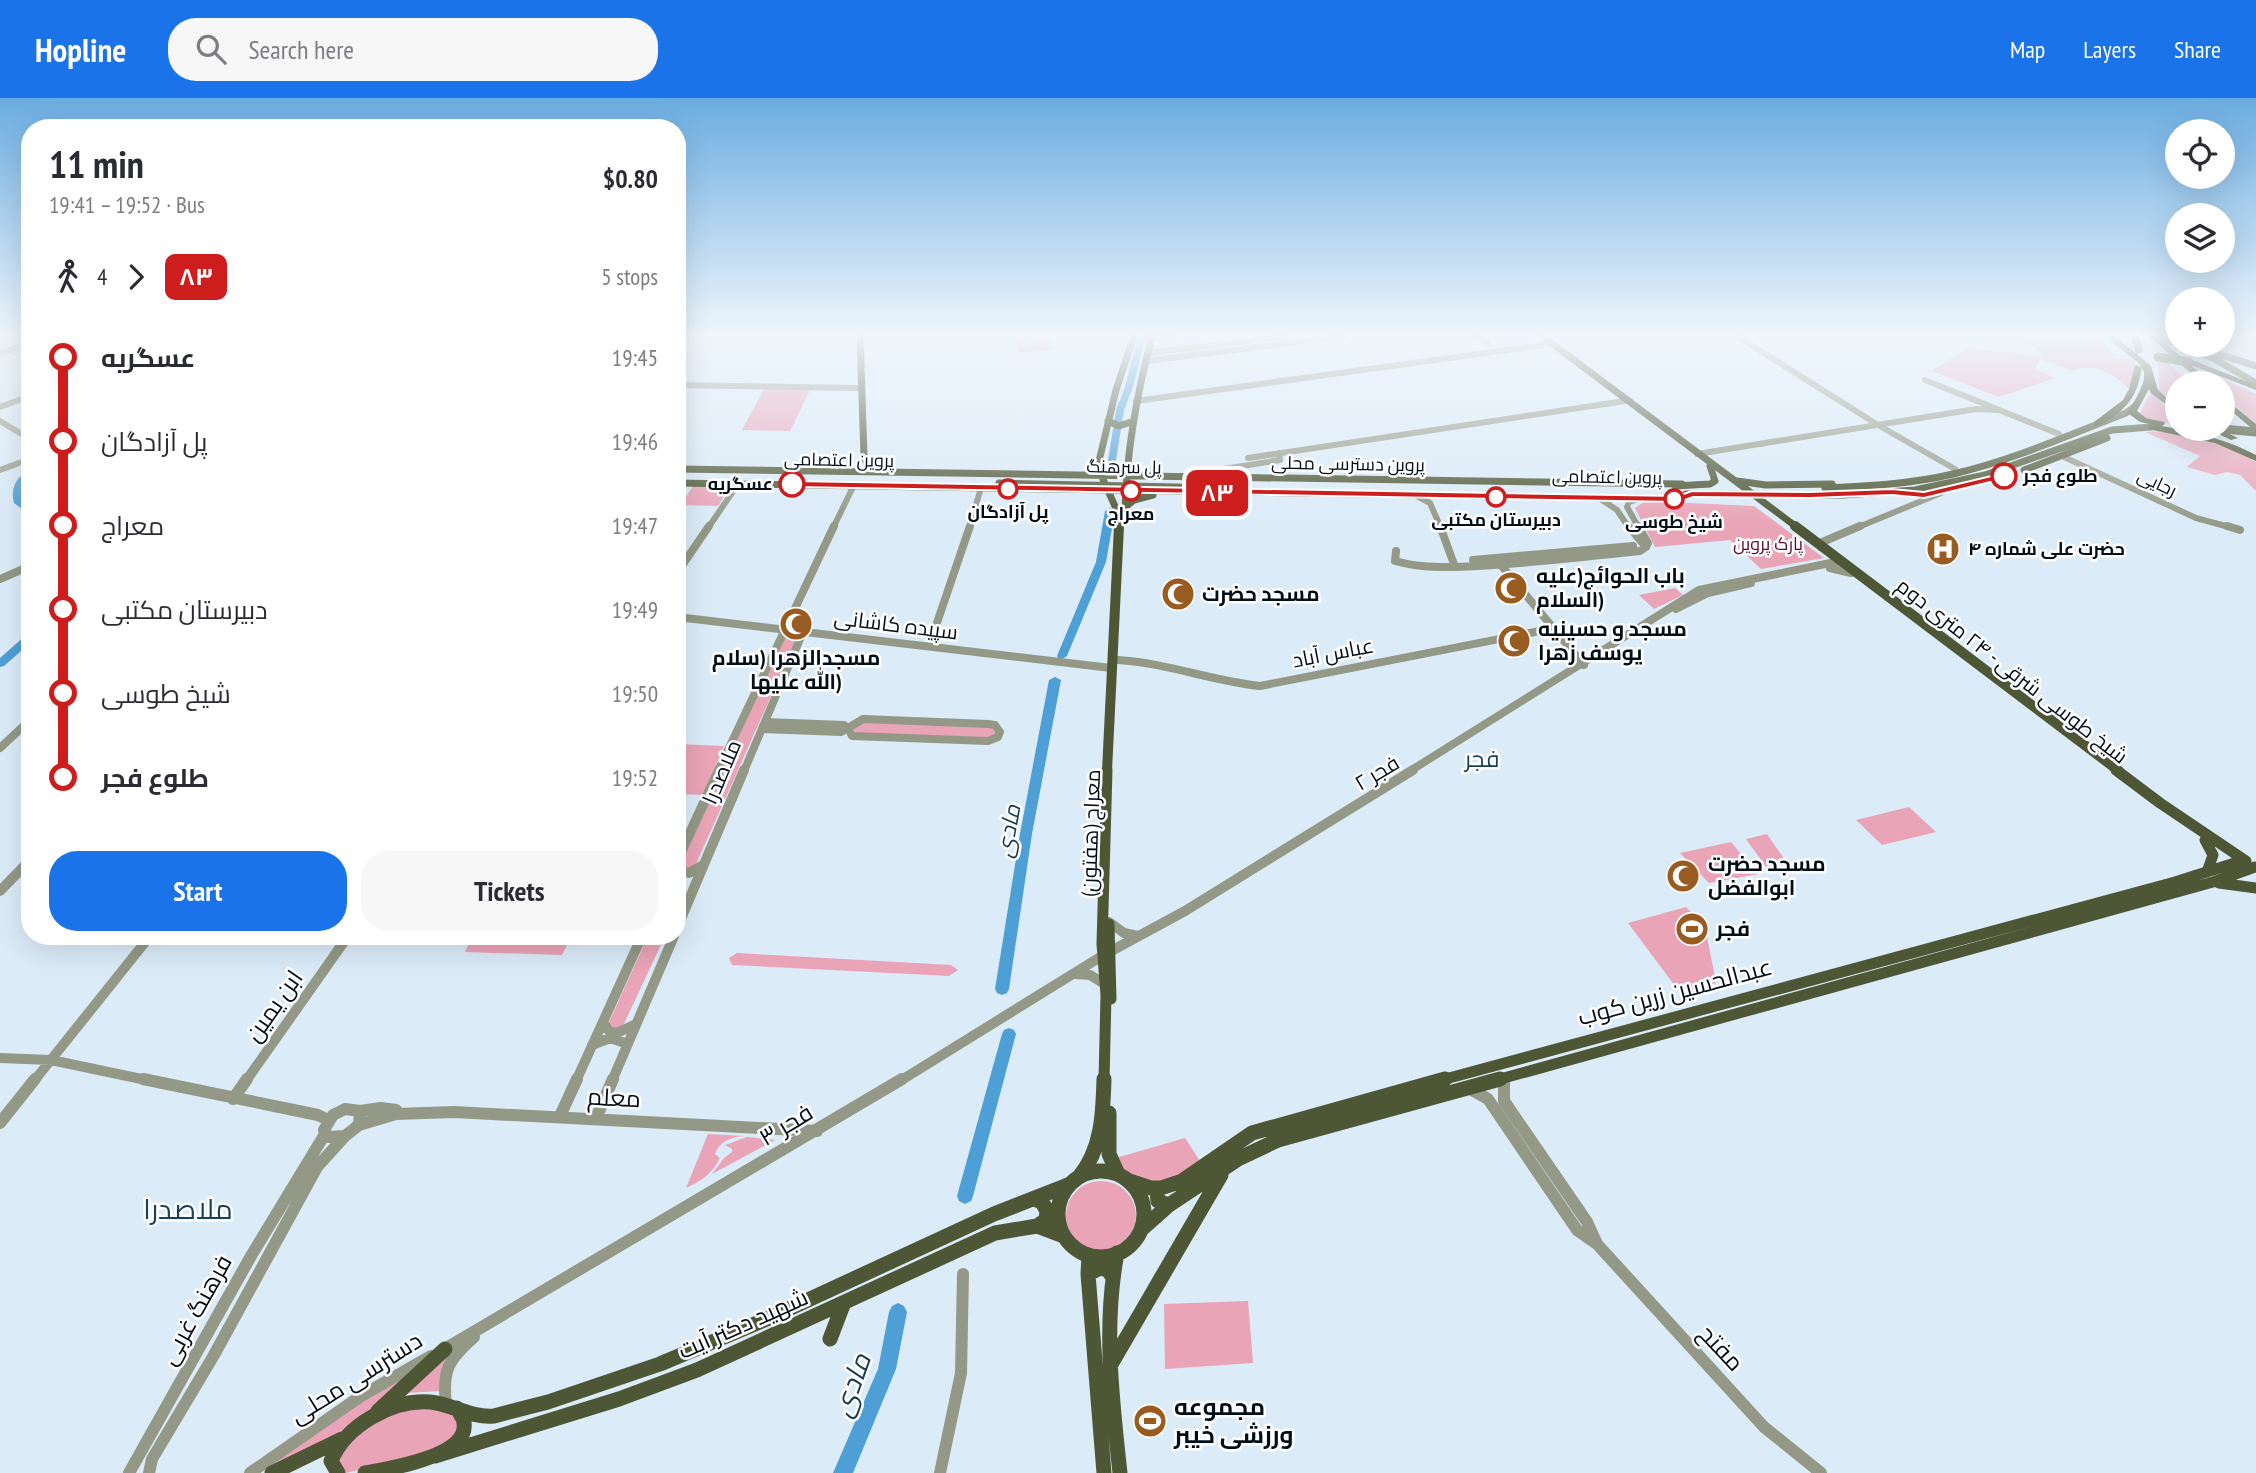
<!DOCTYPE html>
<meta charset="utf-8">
<style>
:root{--surface:#fff;--page:#f7f7f7;--text:#2b2b33;--muted:#7c7c81;--accent:#1a73e8}
body{margin:0;font-family:"PT Sans Narrow",Cairo,sans-serif;background:var(--page);color:var(--text);height:100vh;display:flex;flex-direction:column;font-size:26px;white-space:nowrap}
*{box-sizing:border-box;margin:0}
p{font-size:23px;color:var(--muted)}
.icon{flex:none;width:38px;height:38px;fill:none;stroke:currentColor;stroke-width:2;stroke-linecap:round;stroke-linejoin:round}
.map{position:relative;flex:1;overflow:hidden}
.side{position:absolute;left:21px;top:21px;width:665px;height:826px;display:flex;flex-direction:column;background:var(--surface);border-radius:28px;box-shadow:0 7px 28px #0002}
.side>*{flex:none}
.badge{padding:0 14px;border-radius:10px;font-size:24px;line-height:46px}
.fabs{position:absolute;left:2165px;top:21px;display:grid;gap:14px}
.fabs a{display:grid;place-items:center;width:70px;height:70px;border-radius:50%;background:var(--surface);box-shadow:0 7px 28px #0002;font-size:35px}
.map>.badge{position:absolute;translate:-50% -50%;box-shadow:0 0 0 4px #fff}
.legs{display:flex;align-items:center;gap:10px;height:77px;padding:0 28px;font-size:23px}
.legs p{margin-inline-start:auto}
.summary{display:flex;align-items:center;justify-content:space-between;height:119px;padding:0 28px}
h1{font-size:38px;font-weight:800;line-height:52px}
.primary-button{display:flex;gap:14px;margin-top:auto;padding:14px 28px}
.primary-button a{flex:1;height:80px;border-radius:28px;background:var(--accent);color:#fff;font-size:28px;font-weight:800;line-height:80px;text-align:center}
.primary-button a+a{background:var(--page);color:var(--text)}
ul{padding:0 28px;list-style:none}
li{display:flex;align-items:center;gap:24px;height:84px;font-size:26px}
li i{display:grid;place-items:center;width:10px;height:100%;margin:0 9px;background:currentColor}
li i::after{content:'';width:18px;height:18px;margin:-9px;border:5px solid;border-radius:50%;background:var(--surface)}
li p{margin-inline-start:auto}
li:first-child i{background:linear-gradient(#0000 50%,currentColor 0)}
li:last-child i{background:linear-gradient(currentColor 50%,#0000 0)}
header{display:flex;align-items:center;gap:42px;box-sizing:border-box;height:98px;padding:0 35px;background:var(--accent);color:#fff}
header strong{font-size:33px}
nav{display:flex;gap:38px;margin-inline-start:auto;font-size:24px}
.search{width:490px;height:63px;background:var(--page);display:flex;align-items:center;gap:18px;box-sizing:border-box;padding:0 24px;border-radius:28px;color:var(--muted);font-size:26px}
.map>svg:first-child{display:block}
</style>
<header>
<strong>Hopline</strong>
<div class="search"><svg class="icon" aria-label="search" viewBox="0 0 24 24"><circle cx="10" cy="10" r="6"/><path d="M15 15l6 6"/></svg>Search here</div>
<nav><a>Map</a><a>Layers</a><a>Share</a></nav>
</header>
<div class="map">
<svg width="2256" height="1375" viewBox="0 0 2256 1375">
<rect width="100%" height="100%" fill="#dbebf8"/>
<path fill="#eaa4b7" d="M1048,238L1052,252L1019,255L1016,241Z
M1990,238H2102L2114,260L2135,261L2131,293C2117,277 2094,263 2073,273L2040,261L2035,271L2055,280L1999,299L1932,273L1968,250L2042,258L2036,249Z
M2164,261L2190,285H2177V311L2159,293L2158,265Z
M2191,267L2256,296V326L2223,296L2222,285H2211Z
M764,291L810,292L790,333L742,332Z
M2151,293L2168,311L2177,316V326L2150,323L2139,317Z
M2160,333C2194,338 2227,345 2256,364V393L2240,377L2227,374L2215,377L2187,369L2200,358L2145,334Z
M694,387L731,388L718,408L680,407Z
M1645,403L1754,408L1824,460L1761,471L1730,442L1655,449L1635,410Z
M1675,490L1683,497L1654,511L1639,497Z
M789,536L797,540L696,766L686,771L681,766L783,539Z
M859,624L987,628L995,631L996,635L990,641L854,635V628Z
M677,646L724,648L703,697L677,696Z
M1909,709L1936,734L1882,747L1856,722Z
M1767,736L1789,768L1769,773L1746,741Z
M1731,744L1758,776L1709,785L1680,755Z
M1686,809L1705,828L1716,885L1681,896L1628,825Z
M648,838H665L622,930H613L609,924Z
M469,845L567,847L562,857L465,854Z
M737,855L951,867L958,872L949,878L732,867L729,860Z
M708,1036L744,1038C731,1039 720,1043 715,1056L720,1060C712,1076 701,1083 686,1090Z
M747,1039L775,1042L712,1076L724,1060L732,1054V1051L725,1047Z
M1185,1040L1200,1063L1160,1089L1126,1078L1116,1060Z
M1066 1118a35 35 0 1 1 70 0a35 35 0 1 1-70 0Z
M1248,1203L1253,1265L1165,1271L1164,1206Z
M452,1255L441,1293L405,1295Z
M416,1269L374,1311L324,1345L267,1369L349,1309Z
M442,1309L461,1324L451,1349L346,1375L337,1368C342,1343 375,1320 399,1311C411,1307 429,1309 442,1309Z"/>
<g fill="none" stroke-linecap="round" stroke-linejoin="round">
<path fill="#4e9fd6" fill-rule="evenodd" d="M1138,238H1146L1133,289L1124,312L1114,375L1110,378L1106,375L1116,312L1125,289Z
M30,372V379C22,386 21,393 22,402L30,409V417L14,405C10,391 16,378 30,372Z
M1110,410L1115,413L1106,464L1067,558L1062,561L1058,560L1057,558L1096,464L1105,413Z
M30,536V545L4,568L0,569V560L26,537Z
M1055,579L1061,582L1032,736L1009,891L1007,895L1002,897L997,895L995,891L1020,736L1049,582Z
M1009,930L1014,932L1016,936L973,1098L971,1103L965,1106L959,1103L957,1098L1002,936L1004,932Z
M898,1205L904,1208L907,1214L896,1271L853,1375H833L878,1271L889,1214L892,1208Z"/>
<path stroke="#bacad7" stroke-width="9" stroke-dasharray="9 4.5" stroke-linecap="butt" d="M2194,266L2219,278"/>
<path stroke="#939986" stroke-width="6" d="M1475,238L1488,245
M1737,238L1878,327L1955,371
M1133,241L1177,238
M677,247L685,238
M0,255L30,245
M1148,255L1289,238
M1146,263L1345,238
M1925,282L2059,336
M677,287L860,290
M1136,303L1552,246
M0,309L30,298
M0,323L30,341
M1697,356L1976,311L1998,312
M2064,359L2196,420L2233,430
M1248,360L1625,303
M0,372L30,361
M1187,377L1280,362L1279,355
M1417,398L1430,405L1441,430
M1599,400L1617,412L1629,430
M708,430L738,386
M833,430L854,387
M969,430L981,390
M1639,430L1627,409L1629,404L1642,400
M1856,430L1941,395"/>
<path stroke="#939986" stroke-width="8" d="M1440,428L1455,469
M1628,428L1646,449
M1638,428L1648,445L1646,449
M2227,428L2240,432
M1821,449L1820,445L1860,428
M1396,453L1395,463C1427,472 1460,469 1493,467C1542,464 1591,458 1640,453L1646,449
M1473,462L1633,448
M1500,466L1584,567
M1830,470L1851,475
M677,475L709,428
M0,481L30,468
M1676,511L1708,495L1751,485
M677,519L1111,570
M929,548L970,428
M1118,562C1167,565 1212,583 1260,588L1555,530
M863,621L988,626L995,627L1000,634L998,639L988,643L852,638L848,630Z
M762,631L841,634L848,630L844,627L765,624
M0,650L30,622
M718,673L834,428
M744,673L803,534
M1410,673L1699,492L1840,463"/>
<path stroke="#939986" stroke-width="10" d="M677,763L719,672
M677,772L689,775L703,767
M0,793L30,762
M1109,824L1124,835L1138,838
M677,830L744,672
M1075,876L1090,877L1103,885
M603,924L609,933L617,935L634,927
M592,947L610,940L628,946
M0,960L51,962L151,983
M1504,980V983
M34,983L150,838
M246,983L348,838
M576,983L642,838
M612,983L674,838
M900,983L1102,858L1185,813L1413,672"/>
<path stroke="#939986" stroke-width="12" d="M143,981L318,1017L328,1022
M1470,991L1488,1001L1577,1132L1597,1146L1587,1124L1504,1003V981
M233,1001L247,981
M345,1011L360,1013L359,1027L345,1038L328,1039L324,1032L333,1017Z
M360,1013L381,1010L396,1012
M560,1018L577,981
M596,1020L613,981
M0,1025L35,981
M359,1027L396,1016L454,1014L817,1033
M1597,1146L1764,1329L1821,1375
M443,1252L902,981
M446,1307C442,1272 448,1262 474,1239
M129,1375L251,1158L325,1036
M149,1375L152,1361L214,1257L317,1069L345,1038
M250,1375L361,1298L431,1258
M940,1375L961,1275L963,1176"/>
<path stroke="#4e5735" stroke-width="7" d="M860,238L864,358L867,367L877,372
M1542,238L1798,430
M2173,238L2177,240
M2179,247L2213,260L2256,285
M2212,254L2256,268
M1108,323L1119,328L1131,324
M677,371L1682,386
M2024,372L2107,340
M1737,383L1766,387L1832,386
M677,385L1679,401L1692,396
M1675,388L1710,386L1715,383L1710,368
M1825,390C1868,388 1911,386 1953,376C2013,362 2069,337 2126,315L2134,309
M1686,396L1843,397L1915,392L1985,377L2112,332L2151,329
M1124,410L1134,402L1153,397
M1125,422C1125,359 1136,299 1152,238
M1119,430L1118,415L1102,379L1099,363L1116,292L1134,238"/>
<path stroke="#4e5735" stroke-width="10" d="M1795,428L2119,673
M1107,673L1119,428"/>
<path stroke="#4e5735" stroke-width="11" d="M2116,672L2160,705L2246,763
M2205,742L2213,757L2207,774
M2219,785L2256,790
M1109,826L1111,901
M1104,983L1106,897L1102,846L1107,672
M1438,983L2175,784L2244,762
M1493,983L2213,784L2255,769"/>
<path stroke="#4e5735" stroke-width="15" d="M1109,1015V1056L1118,1076
M1058 1116a43 43 0 1 1 86 0a43 43 0 1 1-86 0Z
M1079,1079C1102,1051 1103,1016 1104,981
M1130,1083L1151,1090H1161L1182,1083L1252,1035L1445,981
M1161,1090L1157,1094L1158,1103L1169,1107
M1034,1101L1042,1104L1047,1113L1046,1122L1037,1128
M1142,1131L1169,1107L1238,1061L1278,1042L1500,981
M1117,1155C1103,1229 1112,1301 1120,1375
M1089,1157L1088,1176L1104,1375
M1088,1176L1100,1170L1108,1172L1112,1178
M830,1241L843,1207
M1110,1268L1221,1077
M378,1313L445,1251
M435,1358L619,1301L697,1272L995,1135L1037,1128L1061,1137
M272,1375L342,1341
M338,1375L331,1363C345,1328 392,1301 430,1304C452,1306 470,1320 494,1318L548,1304L660,1266L769,1220L994,1116L1068,1087
M365,1375C388,1371 469,1358 464,1325C464,1321 459,1314 457,1310"/>
<path fill="#374018" fill-rule="evenodd" d="M2106,238H2114L2136,255L2131,238H2139L2143,254L2137,256L2151,268L2158,292L2177,309V315L2151,295L2149,291L2137,313L2146,320L2164,324L2165,326L2162,328C2195,334 2226,341 2256,357V363L2215,345L2148,331V327H2154L2140,324L2129,316L2128,314C2160,263 2141,272 2106,238Z
M2149,238H2157L2186,263L2192,262L2256,287V292L2191,267L2210,285H2202Z
M2135,267L2142,269C2138,294 2131,307 2110,321C2104,325 2101,328 2094,328V324L2123,302L2129,291Z
M2222,298L2256,326V334L2222,305Z
M2208,331H2219L2238,340L2231,342Z"/>
<path stroke="#4e5735" stroke-width="7" d="M2153,238L2173,244
M999,385L1222,390"/>
<path stroke="#374018" stroke-width="9" d="M2158,259L2189,264
M2224,331L2256,334"/>
</g>
<linearGradient id="sky" x2="0" y2="1"><stop stop-color="#6aace1"/><stop offset="0.55" stop-color="#eff6fc"/><stop offset="1" stop-color="#eff6fc" stop-opacity="0"/></linearGradient>
<rect width="2256" height="430" fill="url(#sky)"/>
<path fill="#cd1d1d" stroke="#fff" stroke-width="2" d="M2004,375L2009,378L2007,380L1924,400L1892,397L1810,400L1693,399L1679,404L792,389L787,386L792,383L1678,398L1692,393L1810,394L1892,391L1924,394Z"/>
<defs>
<symbol id="hospital-disc" viewBox="-11 -11 22 22"><circle r="9.5" fill="#995c20" stroke="#fff"/><path d="M-5-5h3v3.5h4V-5h3V5h-3V1.5h-4V5h-3Z" fill="#fff"/></symbol>
<symbol id="mosque-disc" viewBox="-11 -11 22 22"><circle r="9.5" fill="#995c20" stroke="#fff"/><path d="M3.5-4.9A6 6 0 1 0 3.5 4.9A5 5 0 1 1 3.5-4.9Z" fill="#fff"/></symbol>
<symbol id="stadium-disc" viewBox="-11 -11 22 22"><circle r="9.5" fill="#995c20" stroke="#fff"/><path d="M0-5a6.5 5 0 1 0 0 10a6.5 5 0 1 0 0-10ZM-3.5-1.8h7v3.6h-7Z" fill="#fff"/></symbol>
</defs>
<g fill-rule="evenodd">
<use href="#hospital-disc" x="1924" y="432" width="38" height="38"/>
<use href="#mosque-disc" x="1492" y="471" width="38" height="38"/>
<use href="#mosque-disc" x="1159" y="477" width="38" height="38"/>
<use href="#mosque-disc" x="777" y="507" width="38" height="38"/>
<use href="#mosque-disc" x="1495" y="524" width="38" height="38"/>
<use href="#mosque-disc" x="1664" y="759" width="38" height="38"/>
<use href="#stadium-disc" x="1673" y="812" width="38" height="38"/>
<use href="#stadium-disc" x="1131" y="1304" width="38" height="38"/>
</g>
<g fill="#fff" stroke="#cd1d1d" stroke-width="3.5">
<circle cx="2004" cy="378" r="12"/>
<circle cx="792" cy="386" r="12"/>
<circle cx="1008" cy="391" r="9"/>
<circle cx="1131" cy="393" r="9"/>
<circle cx="1496" cy="399" r="9"/>
<circle cx="1674" cy="401" r="9"/>
</g>
<g text-anchor="middle" stroke-width="5" stroke-linejoin="round" paint-order="stroke">
<g font-size="18" fill="#020f19" stroke="#fff">
<text transform="translate(839 362) rotate(1)" y="6">پروین اعتصامی</text>
<text transform="translate(1348 366) rotate(1)" y="6">پروین دسترسی محلی</text>
<text transform="translate(1124 369) rotate(1)" y="6">پل سرهنگ</text>
<text transform="translate(1607 379) rotate(1)" y="6">پروین اعتصامی</text>
<text transform="translate(2157 385) rotate(25)" y="6">رجایی</text>
</g>
<g font-size="18" font-weight="bold" fill="#020f19" stroke="#fff">
<text x="2023" y="384" text-anchor="start">طلوع فجر</text>
<text x="773" y="392" text-anchor="end">عسگریه</text>
<text x="1008" y="420">پل آزادگان</text>
<text x="1131" y="422">معراج</text>
<text x="1496" y="428">دبیرستان مکتبی</text>
<text x="1674" y="430">شیخ طوسی</text>
</g>
<g font-size="18" fill="#5d0c2f" stroke="#fff">
<text x="1768" y="452">پارک پروین</text>
</g>
<g font-size="18" font-weight="bold" fill="#020f19" stroke="#fff" text-anchor="start">
<text x="1968" y="457">حضرت علی شماره ۴</text>
</g>
<g font-size="21" font-weight="bold" fill="#020f19" stroke="#fff" text-anchor="start">
<text x="1536" y="485">باب الحوائج(علیه<tspan x="1536" dy="24">السلام)</tspan></text>
<text x="1202" y="503">مسجد حضرت</text>
<text x="1538" y="538">مسجد و حسینیه<tspan x="1538" dy="24">یوسف زهرا</tspan></text>
<text x="796" y="567" text-anchor="middle">مسجدالزهرا (سلام<tspan x="796" dy="24">الله علیها)</tspan></text>
<text x="1708" y="773">مسجد حضرت<tspan x="1708" dy="24">ابوالفضل</tspan></text>
<text x="1716" y="838">فجر</text>
</g>
<g font-size="21" fill="#020f19" stroke="#fff">
<text transform="translate(896 527) rotate(7)" y="7">سپیده کاشانی</text>
<text transform="translate(1333 555) rotate(-11)" y="7">عباس آباد</text>
<text transform="translate(2012 573) rotate(38)" y="7">شیخ طوسی شرقی - ۲۴ متری دوم</text>
<text transform="translate(722 674) rotate(-67)" y="7">ملاصدرا</text>
<text transform="translate(1377 675) rotate(-31)" y="7">فجر ۲</text>
<text transform="translate(1091 735) rotate(-88)" y="7">معراج (هفتون)</text>
</g>
<g font-size="23" fill="#1a415b" stroke="#fff">
<text x="1482" y="669">فجر</text>
</g>
<g font-size="23" font-style="italic" fill="#193b53" stroke="#fff">
<text transform="translate(1008 733) rotate(-80)" y="8">مادی</text>
</g>
<g font-size="24" fill="#020f19" stroke="#fff">
<text transform="translate(1675 894) rotate(-15)" y="8">عبدالحسین زرین کوب</text>
<text transform="translate(274 908) rotate(-55)" y="8">ابن یمین</text>
<text transform="translate(614 1000) rotate(3)" y="8">معلم</text>
<text transform="translate(786 1027) rotate(-31)" y="8">فجر ۳</text>
<text transform="translate(196 1212) rotate(-61)" y="8">فرهنگ غربی</text>
<text transform="translate(743 1226) rotate(-24)" y="8">شهید دکتر آیت</text>
<text transform="translate(1721 1250) rotate(47)" y="8">مفتح</text>
<text transform="translate(356 1280) rotate(-32)" y="8">دسترسی محلی</text>
</g>
<g font-size="24" font-weight="bold" fill="#020f19" stroke="#fff" text-anchor="start">
<text x="1174" y="1317">مجموعه<tspan x="1174" dy="28">ورزشی خیبر</tspan></text>
</g>
<g font-size="28" fill="#1a415b" stroke="#fff">
<text x="188" y="1121">ملاصدرا</text>
</g>
<g font-size="28" font-style="italic" fill="#193b53" stroke="#fff">
<text transform="translate(851 1287) rotate(-70)" y="10">مادی</text>
</g>
</g>
</svg>
<div class="fabs">
<a><svg class="icon" aria-label="locate" viewBox="0 0 24 24"><circle cx="12" cy="12" r="6"/><path d="M12 2v4M12 18v4M2 12h4M18 12h4"/></svg></a>
<a><svg class="icon" aria-label="layers" viewBox="0 0 24 24"><path d="M12 4l9 5-9 5-9-5zM3 14l9 5 9-5"/></svg></a>
<a>+</a>
<a>−</a>
</div>
<b class="badge" style="left:1217px;top:395px;background:#cd1d1d;color:#fff">۸۳</b>
<section class="side">
<div class="summary"><div><h1>11 min</h1><p>19:41 – 19:52 · Bus</p></div><b>$0.80</b></div>
<div class="legs"><svg class="icon" aria-label="walk" viewBox="0 0 24 24"><circle cx="13" cy="4" r="2"/><path d="M13 8l-2 6 4 7M11 14l-3 7M7 12l3-4h3l4 4"/></svg>4<svg class="icon" aria-label="forward" viewBox="0 0 24 24"><path d="M9 5l7 7-7 7"/></svg><b class="badge" style="background:#cd1d1d;color:#fff">۸۳</b><p>5 stops</p></div>
<ul>
<li><i style="color:#cd1d1d"></i><b>عسگریه</b><p>19:45</p></li>
<li><i style="color:#cd1d1d"></i><span>پل آزادگان</span><p>19:46</p></li>
<li><i style="color:#cd1d1d"></i><span>معراج</span><p>19:47</p></li>
<li><i style="color:#cd1d1d"></i><span>دبیرستان مکتبی</span><p>19:49</p></li>
<li><i style="color:#cd1d1d"></i><span>شیخ طوسی</span><p>19:50</p></li>
<li><i style="color:#cd1d1d"></i><b>طلوع فجر</b><p>19:52</p></li>
</ul>
<div class="primary-button"><a>Start</a><a>Tickets</a></div>
</section>
</div>
